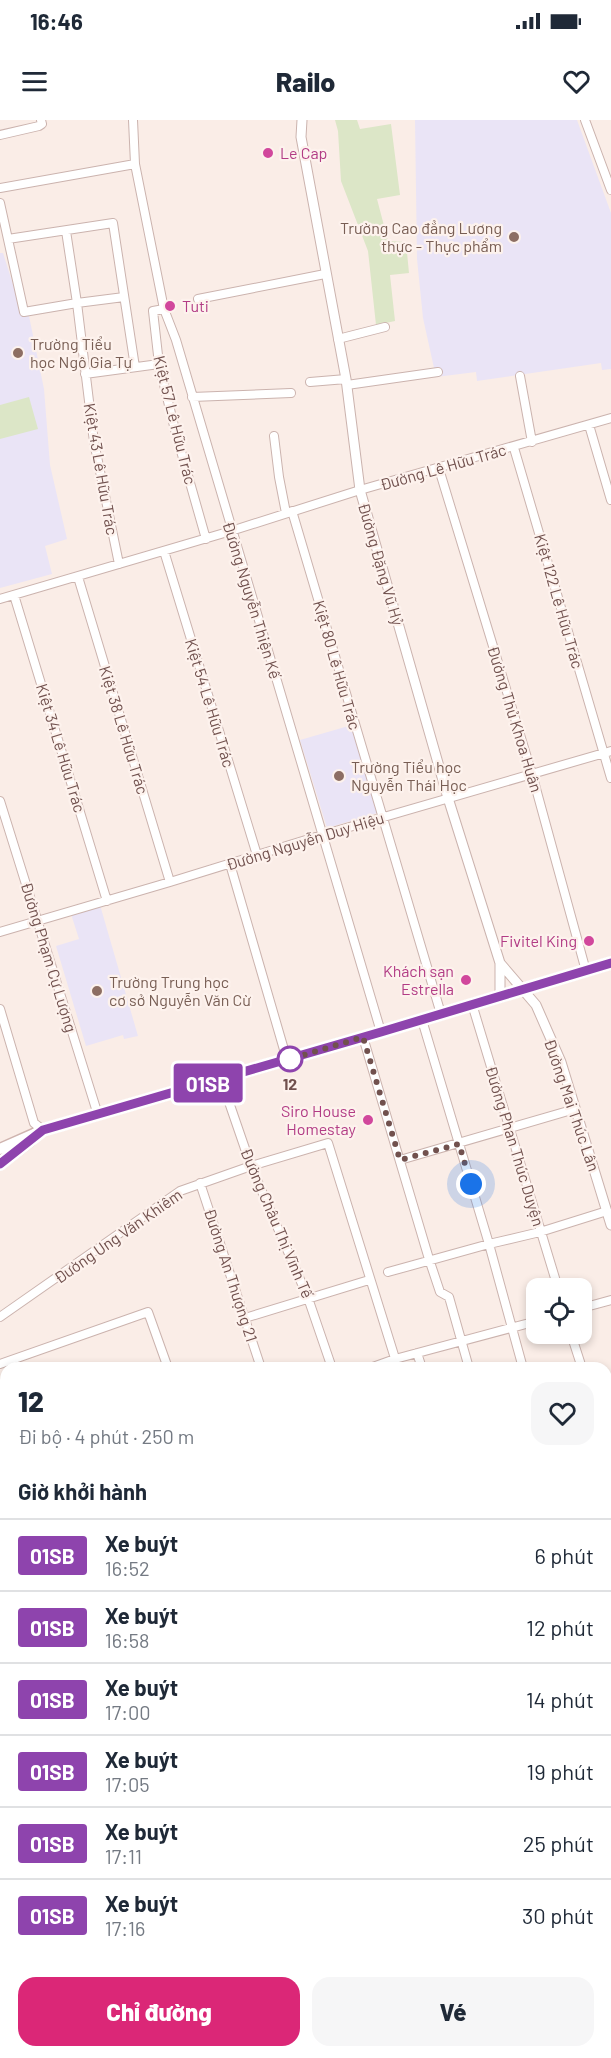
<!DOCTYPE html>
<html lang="vi">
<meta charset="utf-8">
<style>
:root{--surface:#fff;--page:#f6f6f7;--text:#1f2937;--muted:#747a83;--line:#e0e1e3;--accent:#db2777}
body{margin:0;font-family:Barlow,sans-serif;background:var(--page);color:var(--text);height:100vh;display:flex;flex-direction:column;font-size:22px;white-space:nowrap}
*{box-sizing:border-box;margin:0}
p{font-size:20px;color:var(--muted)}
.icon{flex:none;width:33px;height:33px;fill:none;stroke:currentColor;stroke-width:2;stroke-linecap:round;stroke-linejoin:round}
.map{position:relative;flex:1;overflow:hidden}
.side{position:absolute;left:0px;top:1242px;width:612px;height:696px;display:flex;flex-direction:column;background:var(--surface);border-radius:18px 18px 0 0;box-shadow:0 3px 9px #0003}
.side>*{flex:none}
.badge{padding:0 12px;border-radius:4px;font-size:21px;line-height:39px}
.tools{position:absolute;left:526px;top:1158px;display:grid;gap:12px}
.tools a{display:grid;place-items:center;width:66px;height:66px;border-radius:12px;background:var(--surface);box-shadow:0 3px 9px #0003;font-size:30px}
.you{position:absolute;width:30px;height:30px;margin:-15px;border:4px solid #fff;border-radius:50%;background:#1a73e8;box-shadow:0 0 0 9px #1a73e833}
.map>.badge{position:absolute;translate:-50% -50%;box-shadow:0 0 0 3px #fff}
h2{padding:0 18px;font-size:22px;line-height:54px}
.round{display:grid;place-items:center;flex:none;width:63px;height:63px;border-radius:18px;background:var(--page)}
.headline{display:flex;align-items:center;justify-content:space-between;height:102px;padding:0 18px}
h1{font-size:28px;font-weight:800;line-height:45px}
.cta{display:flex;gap:12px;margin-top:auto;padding:12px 18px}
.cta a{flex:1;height:69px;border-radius:18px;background:var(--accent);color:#fff;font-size:24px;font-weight:800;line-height:69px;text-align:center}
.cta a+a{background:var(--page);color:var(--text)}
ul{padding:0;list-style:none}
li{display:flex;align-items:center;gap:18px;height:72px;padding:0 18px;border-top:2px solid var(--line)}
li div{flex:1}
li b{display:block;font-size:22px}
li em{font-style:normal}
li .badge{min-width:66px;font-weight:700;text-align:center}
.status{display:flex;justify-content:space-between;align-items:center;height:42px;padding:0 30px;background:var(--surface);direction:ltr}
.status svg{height:16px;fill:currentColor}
header{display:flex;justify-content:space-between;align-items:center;height:78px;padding:0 18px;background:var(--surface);font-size:27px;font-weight:800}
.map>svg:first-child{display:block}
</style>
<div class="status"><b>16:46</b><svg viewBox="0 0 49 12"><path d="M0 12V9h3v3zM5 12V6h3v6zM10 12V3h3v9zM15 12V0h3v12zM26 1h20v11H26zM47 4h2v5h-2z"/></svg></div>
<header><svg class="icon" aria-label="menu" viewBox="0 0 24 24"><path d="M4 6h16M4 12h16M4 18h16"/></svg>Railo<svg class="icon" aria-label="heart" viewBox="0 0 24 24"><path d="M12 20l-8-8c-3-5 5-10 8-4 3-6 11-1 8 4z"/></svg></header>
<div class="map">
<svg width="611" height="1938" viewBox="0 0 611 1938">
<rect width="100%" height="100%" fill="#faede7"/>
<path fill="#f9dddc" d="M611,1537V1739L606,1740V1538Z"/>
<path fill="#eae4f6" d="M415,0H577L611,93V249L602,250L601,243L477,261L476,252L436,257L423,198L417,139Z
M0,133H3L23,196H29L44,269L50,345L67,419L45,426L52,454L0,468Z
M352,605L377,693L327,708L300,620Z
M100,785L138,916L124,919L123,915L86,926L56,826L79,819L71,794Z
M190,1932H432L434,1938H192Z"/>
<path fill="#dce6c7" d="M335,0H357L360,9L391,4L400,75L377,79L388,121L406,122L409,153L390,155L395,201L376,205L368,131L341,61L338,11Z
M29,277L38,309L0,319V285Z"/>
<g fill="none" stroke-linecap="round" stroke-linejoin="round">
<defs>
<path id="minor" d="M133,0L135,44L164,189L176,220L381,912
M585,0L611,70
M0,15L39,6L42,4L41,0
M0,68L135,44
M0,83L24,192L77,183L124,177
M66,111L77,183L94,322L119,444
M8,119L113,103L135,247
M198,179L325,154
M164,189L153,191L159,244L175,310L206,419
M338,219L385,207
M85,254L159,244
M520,256L532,322
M310,262L346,259
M347,265L438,252
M192,277L291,273
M589,305L611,380
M274,316L279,357L286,393
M514,328L611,658
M439,349L532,654L586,851
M292,391L441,894
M164,431L257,735
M78,457L170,762
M14,475L107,781
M0,479L231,411L360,370L611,298
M0,681L98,995
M230,744L287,940
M0,812L170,762L322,715L611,631
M472,884L558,1168
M0,889L34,1003L43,1010
M422,900L489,1124L523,1248
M363,917L429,1139L440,1172L449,1177L469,1248
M221,959L251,1046L308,1178L332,1248
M400,1040L575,989
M200,1063L261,1248
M388,1152L489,1124L540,1112L607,1091
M582,1188L611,1180
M0,1197L180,1071L251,1046L328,1023L398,1248
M245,1198L369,1160
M571,1214L582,1248
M417,1233L422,1248
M0,1244L148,1192L168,1248
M370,1248L395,1239L537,1201
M606,1290L611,1289
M606,1330L611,1348
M606,1396L611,1394
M0,1623L6,1621
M0,1673L6,1694
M606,1783L611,1782
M0,1787L6,1807
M606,1854L611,1853
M43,1932L45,1938
M466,1932L468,1938
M529,1932L531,1938
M600,1932L601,1938
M59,1938L78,1932"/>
<path id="tertiary" d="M302,0L301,17L346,259L360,370L448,678L500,843L536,885L561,942L611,1105
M500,876V843
M606,1483L611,1482
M0,1666L6,1664"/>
<path id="secondary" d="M0,1029L43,1010L381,912L611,843
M0,1044L31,1020
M0,1315L6,1336
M0,1460L6,1480
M136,1932L137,1938
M175,1932L176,1938"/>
<path id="trunk" d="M0,1336L6,1357
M0,1434L6,1455
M144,1932L146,1938
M168,1932L170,1938"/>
</defs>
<use href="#minor" stroke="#cbb3ae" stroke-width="10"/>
<use href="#tertiary" stroke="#cbb3ae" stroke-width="11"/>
<use href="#secondary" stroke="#cfb4af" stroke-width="13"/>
<use href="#trunk" stroke="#d4cbca" stroke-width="14"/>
<use href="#minor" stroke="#fff" stroke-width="8"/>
<use href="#tertiary" stroke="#fff" stroke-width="9"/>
<use href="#secondary" stroke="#fff" stroke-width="10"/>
<use href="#trunk" stroke="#efb2a6" stroke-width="12"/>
</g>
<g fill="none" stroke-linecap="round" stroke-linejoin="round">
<defs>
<path id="line" d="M0,1044L43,1010L381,912L611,843"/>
</defs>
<use href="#line" stroke="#fff" stroke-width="14"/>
<use href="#line" stroke="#8e44ad" stroke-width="9"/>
<path stroke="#71514e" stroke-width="6" stroke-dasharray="0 10.8" d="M290,939L287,940L363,917L400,1040L459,1024L471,1064"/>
</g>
<g fill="#d1479c" stroke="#fdf2ed" stroke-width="2">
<circle cx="268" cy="33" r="6"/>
<circle cx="170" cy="186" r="6"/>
<circle cx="589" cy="821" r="6"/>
<circle cx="466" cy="860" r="6"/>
<circle cx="368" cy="1000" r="6"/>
</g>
<g fill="#8d6e63" stroke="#fdf2ed" stroke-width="2">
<circle cx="514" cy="117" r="6"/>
<circle cx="18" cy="233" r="6"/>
<circle cx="339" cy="656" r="6"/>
<circle cx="97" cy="871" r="6"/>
</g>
<circle fill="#fff" stroke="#8e44ad" stroke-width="3" cx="290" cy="939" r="12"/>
<g text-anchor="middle" stroke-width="4.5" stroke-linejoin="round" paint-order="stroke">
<g font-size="16" fill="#b23c85" stroke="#fdf2ed" text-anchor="end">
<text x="280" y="39" text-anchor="start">Le Cap</text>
<text x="182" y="192" text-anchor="start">Tuti</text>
<text x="577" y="827">Fivitel King</text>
<text x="454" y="857">Khách sạn<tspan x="454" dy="18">Estrella</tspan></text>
<text x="356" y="997">Siro House<tspan x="356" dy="18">Homestay</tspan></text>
</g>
<g font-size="16" fill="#785e54" stroke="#fdf2ed" text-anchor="start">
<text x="502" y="114" text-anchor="end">Trường Cao đẳng Lương<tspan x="502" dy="18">thực - Thực phẩm</tspan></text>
<text x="30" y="230">Trường Tiểu<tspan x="30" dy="18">học Ngô Gia Tự</tspan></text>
<text x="351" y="653">Trường Tiểu học<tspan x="351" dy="18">Nguyễn Thái Học</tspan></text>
<text x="109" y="868">Trường Trung học<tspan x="109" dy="18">cơ sở Nguyễn Văn Cừ</tspan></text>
</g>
<g font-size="16" fill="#71514e" stroke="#fdf2ed">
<text transform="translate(175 300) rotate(76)" y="6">Kiệt 57 Lê Hữu Trác</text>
<text transform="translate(443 347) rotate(-16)" y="6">Đường Lê Hữu Trác</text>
<text transform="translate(101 349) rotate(80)" y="6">Kiệt 43 Lê Hữu Trác</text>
<text transform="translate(381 444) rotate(74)" y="6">Đường Đặng Vũ Hỷ</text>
<text transform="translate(252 480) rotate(73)" y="6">Đường Nguyễn Thiện Kế</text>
<text transform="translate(559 481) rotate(74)" y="6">Kiệt 122 Lê Hữu Trác</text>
<text transform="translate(337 545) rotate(74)" y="6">Kiệt 80 Lê Hữu Trác</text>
<text transform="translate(210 583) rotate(73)" y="6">Kiệt 54 Lê Hữu Trác</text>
<text transform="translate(515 599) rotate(73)" y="6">Đường Thủ Khoa Huân</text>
<text transform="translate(124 610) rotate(73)" y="6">Kiệt 38 Lê Hữu Trác</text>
<text transform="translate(61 628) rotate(73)" y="6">Kiệt 34 Lê Hữu Trác</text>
<text transform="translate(305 721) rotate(-17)" y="6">Đường Nguyễn Duy Hiệu</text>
<text transform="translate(49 837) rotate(73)" y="6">Đường Phạm Cự Lượng</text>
<text transform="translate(572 985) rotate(71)" y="6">Đường Mai Thúc Lân</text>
<text transform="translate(515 1026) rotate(73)" y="6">Đường Phan Thúc Duyện</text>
<text transform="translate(277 1103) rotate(67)" y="6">Đường Châu Thị Vĩnh Tế</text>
<text transform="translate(118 1116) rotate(-35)" y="6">Đường Ung Văn Khiêm</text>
<text transform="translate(231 1155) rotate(72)" y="6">Đường An Thượng 21</text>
</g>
<g font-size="16" font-weight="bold" fill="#71514e" stroke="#fdf2ed">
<text x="290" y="970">12</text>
</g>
</g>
</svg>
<div class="tools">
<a><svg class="icon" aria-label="locate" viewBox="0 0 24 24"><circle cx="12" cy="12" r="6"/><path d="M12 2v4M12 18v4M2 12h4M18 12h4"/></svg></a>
</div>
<div class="you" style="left:471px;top:1064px"></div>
<b class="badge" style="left:208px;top:963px;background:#8e44ad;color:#fff">01SB</b>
<section class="side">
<div class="headline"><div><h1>12</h1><p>Đi bộ · 4 phút · 250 m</p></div><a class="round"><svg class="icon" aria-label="heart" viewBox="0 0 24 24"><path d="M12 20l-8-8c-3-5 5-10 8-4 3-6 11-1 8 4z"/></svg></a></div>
<h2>Giờ khởi hành</h2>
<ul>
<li><span class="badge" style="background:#8e44ad;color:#fff">01SB</span><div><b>Xe buýt</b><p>16:52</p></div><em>6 phút</em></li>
<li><span class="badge" style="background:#8e44ad;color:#fff">01SB</span><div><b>Xe buýt</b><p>16:58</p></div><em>12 phút</em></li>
<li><span class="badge" style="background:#8e44ad;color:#fff">01SB</span><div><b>Xe buýt</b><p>17:00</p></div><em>14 phút</em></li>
<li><span class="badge" style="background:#8e44ad;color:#fff">01SB</span><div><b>Xe buýt</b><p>17:05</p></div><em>19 phút</em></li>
<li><span class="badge" style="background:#8e44ad;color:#fff">01SB</span><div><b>Xe buýt</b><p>17:11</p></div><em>25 phút</em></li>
<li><span class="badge" style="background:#8e44ad;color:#fff">01SB</span><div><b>Xe buýt</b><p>17:16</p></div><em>30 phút</em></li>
</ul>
<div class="cta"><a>Chỉ đường</a><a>Vé</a></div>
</section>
</div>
